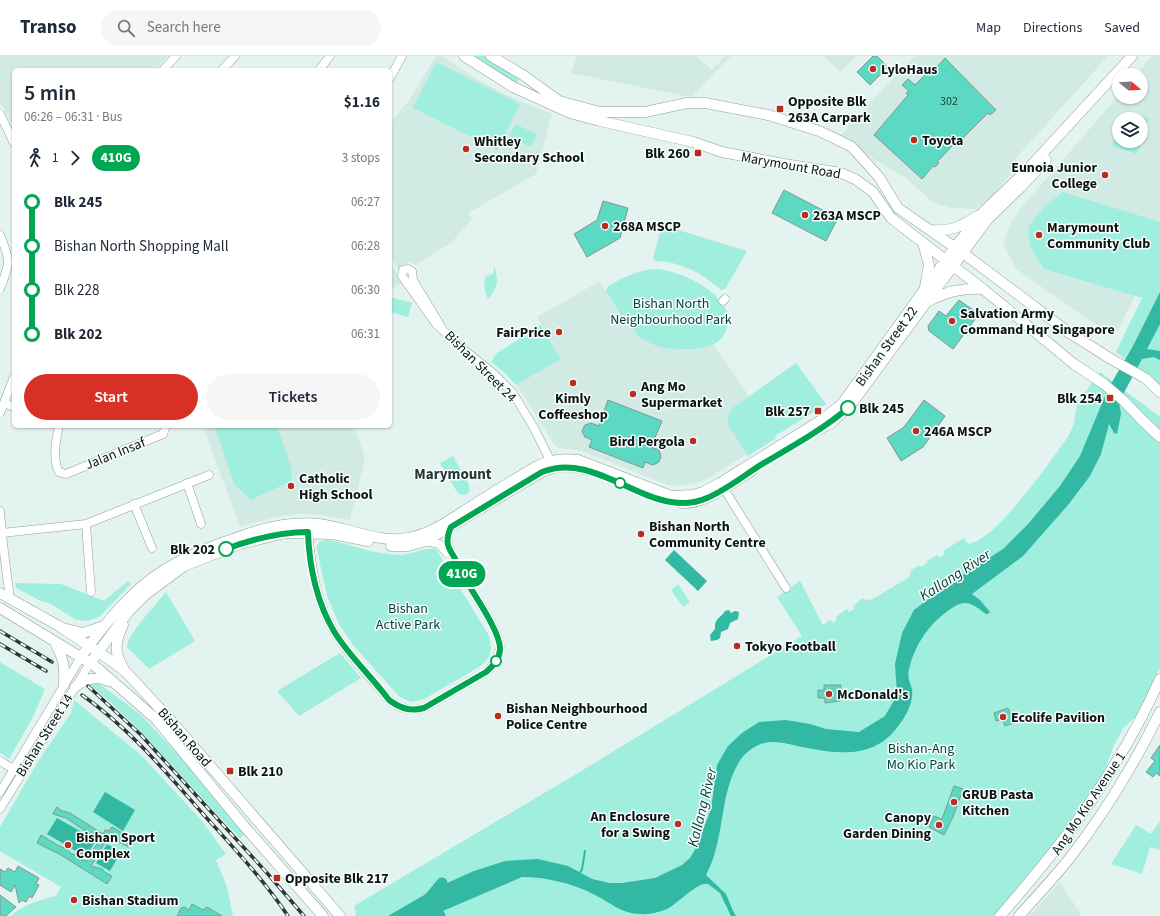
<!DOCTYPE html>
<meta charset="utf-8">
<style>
:root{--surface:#fff;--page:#f6f6f7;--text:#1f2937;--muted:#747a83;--line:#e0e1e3;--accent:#d93025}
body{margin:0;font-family:"Source Sans 3",sans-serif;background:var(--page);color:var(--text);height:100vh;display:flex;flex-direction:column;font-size:15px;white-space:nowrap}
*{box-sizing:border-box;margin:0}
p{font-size:13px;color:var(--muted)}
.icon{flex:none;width:22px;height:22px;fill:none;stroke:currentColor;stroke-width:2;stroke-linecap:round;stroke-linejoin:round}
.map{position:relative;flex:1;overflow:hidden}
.sheet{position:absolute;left:12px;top:12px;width:380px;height:360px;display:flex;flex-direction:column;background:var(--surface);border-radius:6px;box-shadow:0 1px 3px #0004}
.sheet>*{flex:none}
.badge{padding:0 8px;border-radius:13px;font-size:14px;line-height:26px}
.needle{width:26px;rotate:108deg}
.fabs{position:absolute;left:1112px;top:12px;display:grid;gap:8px}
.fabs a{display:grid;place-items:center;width:36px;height:36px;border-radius:50%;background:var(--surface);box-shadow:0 1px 3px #0004;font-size:20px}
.map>.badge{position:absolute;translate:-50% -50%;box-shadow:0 0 0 2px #fff}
.legs{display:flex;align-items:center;gap:6px;height:44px;padding:0 12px;font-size:13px}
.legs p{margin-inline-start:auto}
.headline{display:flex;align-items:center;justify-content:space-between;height:68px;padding:0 12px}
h1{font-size:22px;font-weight:600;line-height:30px}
.primary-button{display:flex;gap:8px;margin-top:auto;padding:8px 12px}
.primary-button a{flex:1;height:46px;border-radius:24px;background:var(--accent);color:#fff;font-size:16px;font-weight:600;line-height:46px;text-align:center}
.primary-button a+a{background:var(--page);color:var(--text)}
ul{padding:0 12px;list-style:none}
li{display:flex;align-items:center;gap:14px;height:44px;font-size:15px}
li i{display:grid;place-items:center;width:6px;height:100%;margin:0 5px;background:currentColor}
li i::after{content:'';width:10px;height:10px;margin:-5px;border:3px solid;border-radius:50%;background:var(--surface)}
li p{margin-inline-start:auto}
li:first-child i{background:linear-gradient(#0000 50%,currentColor 0)}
li:last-child i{background:linear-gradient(currentColor 50%,#0000 0)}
header{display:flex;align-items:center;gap:24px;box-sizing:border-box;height:56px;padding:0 20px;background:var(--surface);border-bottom:1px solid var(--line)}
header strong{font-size:19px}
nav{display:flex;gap:22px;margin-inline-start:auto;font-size:14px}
.search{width:280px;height:36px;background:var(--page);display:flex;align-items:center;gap:10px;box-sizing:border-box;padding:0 14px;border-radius:22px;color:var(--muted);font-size:15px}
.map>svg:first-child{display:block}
</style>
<header>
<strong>Transo</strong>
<div class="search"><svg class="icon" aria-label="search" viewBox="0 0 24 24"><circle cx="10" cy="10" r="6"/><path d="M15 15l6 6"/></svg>Search here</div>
<nav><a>Map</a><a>Directions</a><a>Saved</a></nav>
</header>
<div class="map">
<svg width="1160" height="860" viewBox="0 0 1160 860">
<rect width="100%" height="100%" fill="#e3f3ef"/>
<path fill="#d1eae4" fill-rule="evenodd" d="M0,0H168L154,14H14V72L0,45Z
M436,0H442L480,25L504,38L552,58L536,118L468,157L472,163L451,187L415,209L413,207L409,206L398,212L390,200V67L410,43Z
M577,0H696L712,14L726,0H731L691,41L571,17Z
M823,0H856L841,16Z
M914,0H1108L1015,103L1020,107L991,142L975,153L950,152L934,147L906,122L838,82Z
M1152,0H1160V190L1117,276L1108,277L1016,213L1003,187L1009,170L1021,152L1119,39V41H1141V19H1136ZM1119,63H1141V85H1119Z
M390,206L402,227L390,234Z
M600,225L623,265L635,277L650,286L666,292L683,294L700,292L713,288L749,340L731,353L728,367L747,398L703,425L680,430L667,429L593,399L577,394L559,392L554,388L524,340L516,329L561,303L537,261Z
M203,370H354L365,402L350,464L315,458H297L276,461L240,471Z
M1060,826L1082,860H1029Z"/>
<path fill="#a0eede" d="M464,0H491L523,19L513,31Z
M436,6L520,48L497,94L413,52Z
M1137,58L1149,62L1137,98L1112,90L1119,68V85H1141V63H1136Z
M515,68L537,78L531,91L509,80Z
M1063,136L1160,166V330L1116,296L1142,242L1044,213L1030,190L1028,171L1044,151Z
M662,169L747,195L725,233L721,234C702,217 681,206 656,205L653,202Z
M494,210C499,223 498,232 488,243C484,236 484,229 485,221L493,218Z
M657,213C684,215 747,245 723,280C717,290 704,292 693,293C643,297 629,274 606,235L608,230C624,221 638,214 657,213Z
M390,241L412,247L408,261L390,256Z
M541,269L561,303L516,329L505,317L491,306L497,297Z
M796,307L826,348L775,380L776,382L748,400L727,367L731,353Z
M1100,316L1160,361V612L1137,660L1124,671L1114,689L1104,717L1082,751L1054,790L994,860H356L354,850L583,714L802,580L777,541L800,525L823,569L830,564L833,567L837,564L836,561L847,553L849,556L854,553L853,550L863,542L866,545L869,543L871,544L908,522L911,517L910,515L919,509L921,511L927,507V505L937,499L939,502L945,498L943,495L964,482L968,488C996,485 1050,405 1068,381L1074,368L1077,348Z
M218,370H277L292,413L291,425L251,444L234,428L215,371Z
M453,400L469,429L470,435L466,439H461L457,436L440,407Z
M328,484C351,489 375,498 399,499C410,499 428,490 436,493L488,578C493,592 492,602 479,611L424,643L412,646L400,641L353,589L339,568L327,540L317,494V489L321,485Z
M128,525L131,528L99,561L88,565L76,564L51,548L39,544L16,532L15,527L61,528L104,545Z
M678,528L690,546L683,551L671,534Z
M166,536L195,585L149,613L127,591C128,577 156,549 166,536Z
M340,597L361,622L299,660L277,635Z
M0,606L45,633L32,663L9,703L0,697Z
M97,626L140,658L175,695L246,777L240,782C189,731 145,674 89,628Z
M74,644L141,699L202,765L226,798L216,804L227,831L233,860H11C24,848 39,844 56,840L61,831L0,795V771L39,704L71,657Z
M1160,765V794L1150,791L1142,818L1111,808L1136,769L1151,778Z"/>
<path fill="#33b8a3" d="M1160,236V268L1147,293L1160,295V304L1154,301L1142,303L1119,346L1121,358L1117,378L1114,377L1109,368L1101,398L1090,420L1068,449L1023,500L972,538L980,544L990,556L988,558H986C980,554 973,547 965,547C958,547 954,551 949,554C929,568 915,588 909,613C907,621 910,626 912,633C914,645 906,660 899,669C874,704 838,698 802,691C793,689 782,686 772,686C760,686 748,694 741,703C718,737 726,783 706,819L726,838L733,855L736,860H731L720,837L708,828C697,826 679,847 667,853C659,856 649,859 641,858C621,858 610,846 593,838C572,827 545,821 522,821L431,860H388L438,831L474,815L505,805L538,803L568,810L592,823L610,827H622L655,822L682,809L690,802L696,792L711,753L717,709L728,690L742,677L759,666L786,664L810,668L826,673L859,676L885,660L897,639L895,608L902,577L914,554L947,529L1003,493L1029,467L1060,430L1080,400L1108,333L1133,290Z
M674,494L707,525L698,535L665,504Z
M729,554L731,557L735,555L739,556L738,563L730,567L728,573L721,576L720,582L717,584L711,585L710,579L715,573C714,562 721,562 725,555Z
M105,736L135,754L123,775L93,756Z
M57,762L96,784L86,801L47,778Z
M107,788L121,796L110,815L96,807Z"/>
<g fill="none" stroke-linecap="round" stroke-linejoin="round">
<path stroke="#33b8a3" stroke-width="2" d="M579,819L582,813L585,795"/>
<path stroke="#33b8a3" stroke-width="11" d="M440,860L438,857L422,851L442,827"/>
</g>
<path fill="#5cd9c3" stroke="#879692" d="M873,0H877L888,11L870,29L857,16Z
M945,2L996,54L990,59L988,57L955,90L954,88L937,106L939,107L935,111L933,110L922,123L874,79L908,39L906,37L909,35L902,29L908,23L915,29L933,11L935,13Z
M784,134L838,162L826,185L772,157Z
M603,145L628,152L620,182L587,201L574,178L597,164Z
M959,244L979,258L953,293L929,275L928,270L939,255L946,260Z
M608,344L662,365L651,391L659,394L661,400L659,406L653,409L645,406L643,412L589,391L592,384L585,381L582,375L585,369L591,367L599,370Z
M924,344L945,360L923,391L901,405L887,382L904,371Z
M824,629H841L840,645L825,647V642H818V634H824Z
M1008,652L1014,667L1005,670L1002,663L996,665L994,657Z
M1160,689V720L1156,717L1153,721L1146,716L1155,705L1151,702Z
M954,730L963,733L953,761L944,779L929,771L934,760L942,763Z
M57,751L62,755L70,757L103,778L105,774L108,775L112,771L133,783L128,791L109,780L91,810L102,813L106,817L112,820L107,828L61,799L37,787L41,779L59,790L65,792L72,798L78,799L82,804L87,805L99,784L66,762L53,758Z
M18,810L39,822L36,828L39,829L32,842L29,840L26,846L22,844L19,847L15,829L11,836L0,829V813L5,816L8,812L15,816Z
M0,839L16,851L6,860H0Z
M192,848L203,854L207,851L222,860H177L181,852L184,851L189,854Z"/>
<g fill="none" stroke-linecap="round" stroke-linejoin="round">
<defs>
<path id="minor" d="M163,14L176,0
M222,14L235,0
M319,14L330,0
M390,22L402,0
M0,58L14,87
M0,179C11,205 10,207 0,233
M723,245L725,243
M442,272L413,224L412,215L408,213L403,214L402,220L436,268L462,292L494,318L513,337L534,372L553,410
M4,347L14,351
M0,357L14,321
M59,370C56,383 52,404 59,416L66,418L163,378L166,370
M187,427L201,468
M721,428L786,532
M134,448L152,492
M0,455C2,485 6,513 10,542
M86,468L91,536
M308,473C311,509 315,545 335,577C349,601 372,622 389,644C400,652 410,656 424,652L486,616C493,610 499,604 500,593C502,577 469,531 460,515C455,495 441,493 451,471
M2,477L86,468L209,419
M426,485L439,488L447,497
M0,705L17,715
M0,736L81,601
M0,753L90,607"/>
<path id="major" d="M464,0L513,31L570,57L600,65L693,86L722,96L784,108L841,117L855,123L873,136L891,162L983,233L1074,308L1104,328L1124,345L1142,364L1160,381
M491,0L523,19L559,45L600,56H645L687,47H705L768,59L819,75L840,85L852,91L879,121L898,152L963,197L1068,276L1111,303L1145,322L1160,336
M930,174C952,175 959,172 977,160
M923,187L929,209L925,231
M931,244C948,235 963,232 983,233
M814,376L831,367L850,350L987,164L1022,130L1046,104
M682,447C709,447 731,427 753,414
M391,490H408L426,485L542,416C557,409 572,409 588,414
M0,537L59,570L113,606L127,617L174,668L340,860
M0,552L95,610L156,663L244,770L323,860
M123,569C116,584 113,596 123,611
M67,573L83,577L104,570
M54,585C63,601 65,609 64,628
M81,601C104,569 130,535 164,514C187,500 211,490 236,482C262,472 291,465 319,468C347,471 381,488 408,482C432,478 452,462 472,450C493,436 515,423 537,410C551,404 562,402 578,404L671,440L693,439L703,436L720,427L823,363L842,348L955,191L983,156L1028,113L1132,0
M90,607L129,555L145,539L184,510L240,488L285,477L332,478L368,485
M75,631C86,622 96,620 109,625
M1000,860C1065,786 1119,714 1160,623
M1019,860C1036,841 1053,823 1069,803C1104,758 1135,707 1160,656"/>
</defs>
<use href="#minor" stroke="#909f9b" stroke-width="9"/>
<use href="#major" stroke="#909f9b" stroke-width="11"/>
<use href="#minor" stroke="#fff" stroke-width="8"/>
<use href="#major" stroke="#fff" stroke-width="10"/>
<defs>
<path id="rail" d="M0,575L52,606
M0,588L46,615
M88,630L141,679L267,817L304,860
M82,639C128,671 166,716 203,758C233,791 263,823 288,860"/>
</defs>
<use href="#rail" stroke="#2f3735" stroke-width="3.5"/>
<use href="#rail" stroke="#f5fefc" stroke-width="2" stroke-dasharray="6" stroke-linecap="butt"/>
</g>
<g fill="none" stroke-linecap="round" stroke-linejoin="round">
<defs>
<path id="line-1" d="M226,493C253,483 279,476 308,476C309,510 317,548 335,577C350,601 372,621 389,644C400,652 410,656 424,652L486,616C493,610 499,604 500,594C502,577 469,531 460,515C455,494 441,494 451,471L542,416C587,398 628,439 671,446C683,448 696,447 707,442C726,434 742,421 759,410C789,392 821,375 848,352"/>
</defs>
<use href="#line-1" stroke="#fff" stroke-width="9"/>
<use href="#line-1" stroke="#00a651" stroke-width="6"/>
</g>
<g fill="#ba2c1f" stroke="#f5fefc" stroke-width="1.5">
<circle cx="873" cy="13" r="4"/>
<rect x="776" y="49" width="8" height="8" rx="2"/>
<circle cx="914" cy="84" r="4"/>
<circle cx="466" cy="93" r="4"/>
<rect x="694" y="93" width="8" height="8" rx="2"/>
<circle cx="1105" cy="119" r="4"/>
<circle cx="805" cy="159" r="4"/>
<circle cx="605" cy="170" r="4"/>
<circle cx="1039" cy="179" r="4"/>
<circle cx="952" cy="265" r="4"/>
<circle cx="559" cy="276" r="4"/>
<circle cx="573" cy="327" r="4"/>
<circle cx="633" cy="338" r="4"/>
<rect x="1106" y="338" width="8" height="8" rx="2"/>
<rect x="814" y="351" width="8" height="8" rx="2"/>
<circle cx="916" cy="375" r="4"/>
<circle cx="693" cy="385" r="4"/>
<circle cx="291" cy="430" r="4"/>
<circle cx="641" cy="478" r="4"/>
<circle cx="737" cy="590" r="4"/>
<circle cx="829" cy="638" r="4"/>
<circle cx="498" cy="660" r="4"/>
<circle cx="1003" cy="661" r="4"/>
<rect x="226" y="711" width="8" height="8" rx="2"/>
<circle cx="954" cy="746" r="4"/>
<circle cx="678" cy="768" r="4"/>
<circle cx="939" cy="769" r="4"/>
<circle cx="68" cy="789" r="4"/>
<rect x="273" y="818" width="8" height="8" rx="2"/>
<circle cx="74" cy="844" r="4"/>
</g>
<g fill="#fff" stroke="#00a651" stroke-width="2">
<circle cx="848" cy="352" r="7"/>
<circle cx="620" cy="427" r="5"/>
<circle cx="226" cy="493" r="7"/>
<circle cx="496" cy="605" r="5"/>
</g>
<g text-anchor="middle" stroke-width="3" stroke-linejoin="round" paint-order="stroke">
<g font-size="12" fill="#21443e">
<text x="949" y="49">302</text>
</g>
<g font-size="14" font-weight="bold" fill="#0d1311" stroke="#f5fefc" text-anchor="start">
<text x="881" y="18">LyloHaus</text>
<text x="788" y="50">Opposite Blk<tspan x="788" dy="16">263A Carpark</tspan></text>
<text x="922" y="89">Toyota</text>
<text x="474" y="90">Whitley<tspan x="474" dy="16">Secondary School</tspan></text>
<text x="690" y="102" text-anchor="end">Blk 260</text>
<text x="1097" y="116" text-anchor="end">Eunoia Junior<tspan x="1097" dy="16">College</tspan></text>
<text x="813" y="164">263A MSCP</text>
<text x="613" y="175">268A MSCP</text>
<text x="1047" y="176">Marymount<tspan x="1047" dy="16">Community Club</tspan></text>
<text x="960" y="262">Salvation Army<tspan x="960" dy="16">Command Hqr Singapore</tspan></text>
<text x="551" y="281" text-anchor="end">FairPrice</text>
<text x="641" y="335">Ang Mo<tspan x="641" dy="16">Supermarket</tspan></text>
<text x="573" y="347" text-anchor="middle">Kimly<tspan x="573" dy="16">Coffeeshop</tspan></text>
<text x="1102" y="347" text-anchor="end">Blk 254</text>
<text x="810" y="360" text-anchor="end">Blk 257</text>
<text x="924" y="380">246A MSCP</text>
<text x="685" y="390" text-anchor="end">Bird Pergola</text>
<text x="299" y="427">Catholic<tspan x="299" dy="16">High School</tspan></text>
<text x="649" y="475">Bishan North<tspan x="649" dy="16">Community Centre</tspan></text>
<text x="745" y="595">Tokyo Football</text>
<text x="837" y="643">McDonald's</text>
<text x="506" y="657">Bishan Neighbourhood<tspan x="506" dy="16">Police Centre</tspan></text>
<text x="1011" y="666">Ecolife Pavilion</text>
<text x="238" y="720">Blk 210</text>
<text x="962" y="743">GRUB Pasta<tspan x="962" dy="16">Kitchen</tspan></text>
<text x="670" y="765" text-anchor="end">An Enclosure<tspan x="670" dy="16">for a Swing</tspan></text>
<text x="931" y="766" text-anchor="end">Canopy<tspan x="931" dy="16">Garden Dining</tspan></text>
<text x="76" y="786">Bishan Sport<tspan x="76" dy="16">Complex</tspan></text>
<text x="285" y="827">Opposite Blk 217</text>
<text x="82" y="849">Bishan Stadium</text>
</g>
<g font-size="14" fill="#0d1311" stroke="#f5fefc">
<text transform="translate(791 109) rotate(10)" y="5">Marymount Road</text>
<text transform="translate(886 290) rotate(-54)" y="5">Bishan Street 22</text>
<text transform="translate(481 310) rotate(45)" y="5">Bishan Street 24</text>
<text transform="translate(115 397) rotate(-22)" y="5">Jalan Insaf</text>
<text transform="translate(44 679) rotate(-58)" y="5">Bishan Street 14</text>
<text transform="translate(185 681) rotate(49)" y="5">Bishan Road</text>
<text transform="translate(1088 747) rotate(-56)" y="5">Ang Mo Kio Avenue 1</text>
</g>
<g font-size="14" fill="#033f36" stroke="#f5fefc">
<text x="671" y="252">Bishan North<tspan x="671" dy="16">Neighbourhood Park</tspan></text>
<text x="408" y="557">Bishan<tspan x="408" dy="16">Active Park</tspan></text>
<text x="921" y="697">Bishan-Ang<tspan x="921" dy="16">Mo Kio Park</tspan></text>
</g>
<g font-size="14" font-weight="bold" fill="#0d1311" stroke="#f5fefc" text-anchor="start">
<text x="859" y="357">Blk 245</text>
<text x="215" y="498" text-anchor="end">Blk 202</text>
</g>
<g font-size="15" font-weight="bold" fill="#283532" stroke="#f5fefc">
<text x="453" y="423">Marymount</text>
</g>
<g font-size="15" font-style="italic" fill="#08433a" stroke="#f5fefc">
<text transform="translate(955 519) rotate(-33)" y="5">Kallang River</text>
<text transform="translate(702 751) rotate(-76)" y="5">Kallang River</text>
</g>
</g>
</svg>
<div class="fabs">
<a><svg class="needle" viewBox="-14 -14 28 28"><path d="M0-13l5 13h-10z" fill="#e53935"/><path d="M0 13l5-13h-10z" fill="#747a83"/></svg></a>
<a><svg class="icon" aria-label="layers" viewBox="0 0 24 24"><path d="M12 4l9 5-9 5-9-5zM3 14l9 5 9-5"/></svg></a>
</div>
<b class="badge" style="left:462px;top:518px;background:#00a651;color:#fff">410G</b>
<section class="sheet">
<div class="headline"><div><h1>5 min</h1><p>06:26 – 06:31 · Bus</p></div><b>$1.16</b></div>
<div class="legs"><svg class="icon" aria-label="walk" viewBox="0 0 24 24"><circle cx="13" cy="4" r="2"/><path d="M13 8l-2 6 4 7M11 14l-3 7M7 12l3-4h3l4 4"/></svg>1<svg class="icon" aria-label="forward" viewBox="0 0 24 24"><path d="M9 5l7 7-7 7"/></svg><b class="badge" style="background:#00a651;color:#fff">410G</b><p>3 stops</p></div>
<ul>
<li><i style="color:#00a651"></i><b>Blk 245</b><p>06:27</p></li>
<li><i style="color:#00a651"></i><span>Bishan North Shopping Mall</span><p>06:28</p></li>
<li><i style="color:#00a651"></i><span>Blk 228</span><p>06:30</p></li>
<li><i style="color:#00a651"></i><b>Blk 202</b><p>06:31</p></li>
</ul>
<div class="primary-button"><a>Start</a><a>Tickets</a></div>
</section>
</div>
